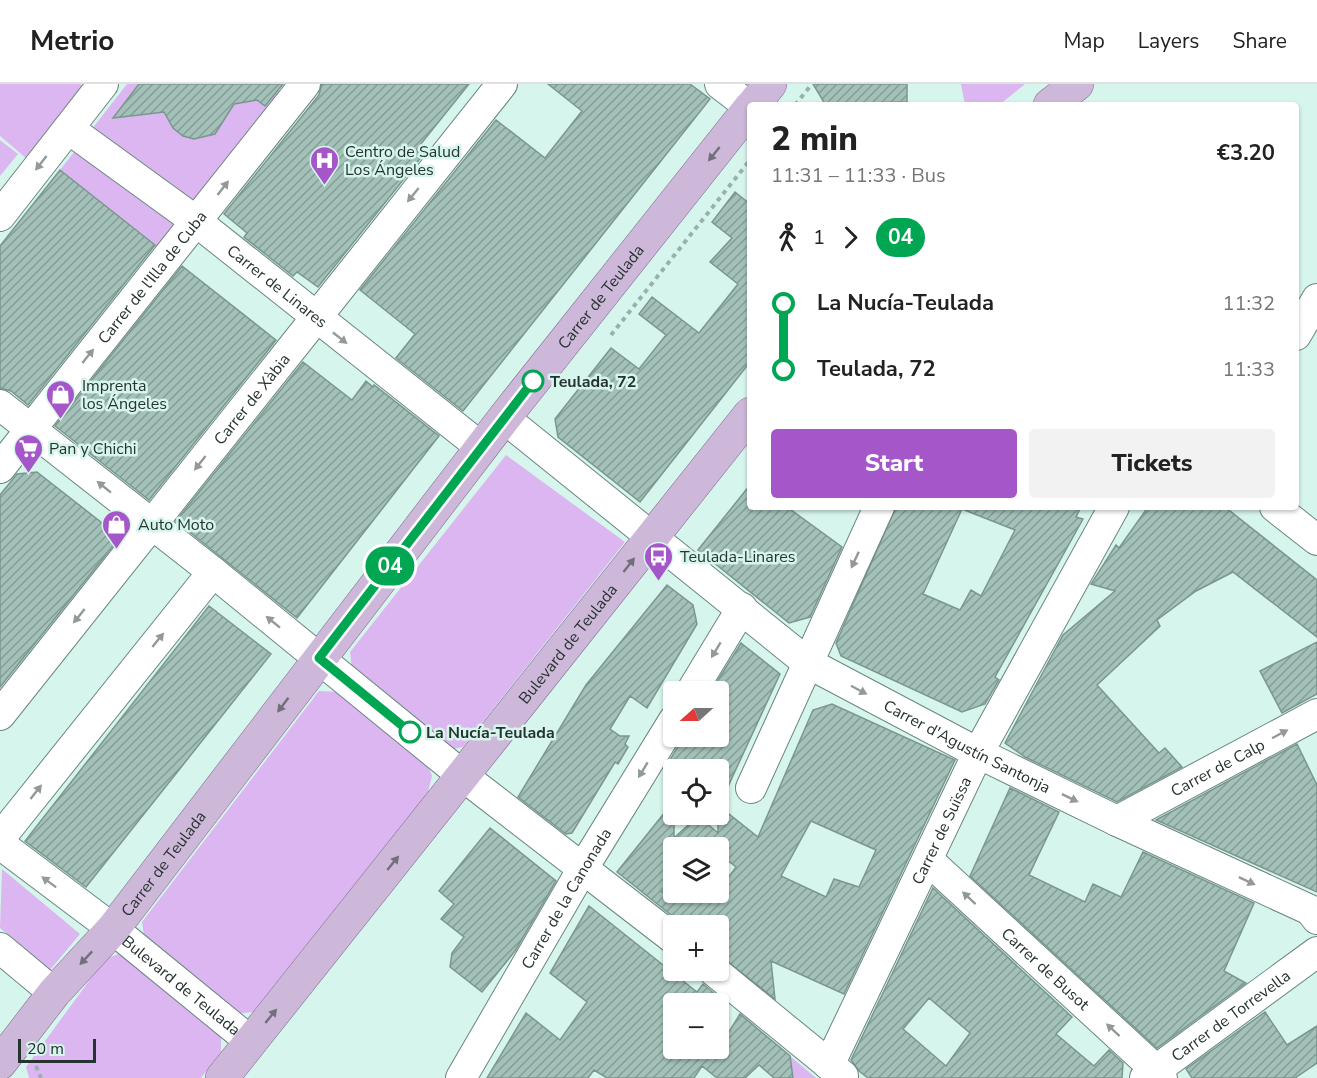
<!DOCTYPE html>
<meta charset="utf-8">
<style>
:root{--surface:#fff;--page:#f2f2f2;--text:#222;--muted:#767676;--line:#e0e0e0;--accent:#a557c9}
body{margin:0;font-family:"Nunito Sans",sans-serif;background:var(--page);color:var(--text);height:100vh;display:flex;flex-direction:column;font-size:22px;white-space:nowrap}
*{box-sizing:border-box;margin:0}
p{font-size:20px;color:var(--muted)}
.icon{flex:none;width:33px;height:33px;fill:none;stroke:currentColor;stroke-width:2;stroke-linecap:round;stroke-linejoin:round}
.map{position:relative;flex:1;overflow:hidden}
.drawer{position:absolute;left:747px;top:18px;width:552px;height:408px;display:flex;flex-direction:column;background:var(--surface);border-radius:6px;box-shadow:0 2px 4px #0004}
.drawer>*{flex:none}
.badge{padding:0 12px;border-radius:20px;font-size:21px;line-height:39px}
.needle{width:39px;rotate:249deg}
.buttons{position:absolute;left:663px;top:597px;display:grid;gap:12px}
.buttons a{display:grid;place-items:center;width:66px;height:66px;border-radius:6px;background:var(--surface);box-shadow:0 2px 4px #0004;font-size:30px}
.scale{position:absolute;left:18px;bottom:15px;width:78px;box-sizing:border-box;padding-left:6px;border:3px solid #273330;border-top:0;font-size:16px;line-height:21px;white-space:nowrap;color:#273330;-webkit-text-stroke:4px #d6f5ed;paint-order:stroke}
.map>.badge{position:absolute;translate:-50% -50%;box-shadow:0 0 0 3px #fff}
.legs{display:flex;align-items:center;gap:9px;height:66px;padding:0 24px;font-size:20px}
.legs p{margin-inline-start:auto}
.head{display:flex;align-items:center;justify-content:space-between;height:102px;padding:0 24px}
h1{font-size:33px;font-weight:800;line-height:45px}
.button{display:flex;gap:12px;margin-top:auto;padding:12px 24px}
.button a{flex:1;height:69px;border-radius:6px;background:var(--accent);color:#fff;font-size:24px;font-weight:800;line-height:69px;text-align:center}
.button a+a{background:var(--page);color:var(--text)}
ul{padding:0 24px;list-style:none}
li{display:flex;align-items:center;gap:21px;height:66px;font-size:22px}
li i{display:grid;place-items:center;width:9px;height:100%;margin:0 8px;background:currentColor}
li i::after{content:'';width:15px;height:15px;margin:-8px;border:4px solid;border-radius:50%;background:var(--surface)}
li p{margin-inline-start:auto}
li:first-child i{background:linear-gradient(#0000 50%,currentColor 0)}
li:last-child i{background:linear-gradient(currentColor 50%,#0000 0)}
header{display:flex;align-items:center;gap:36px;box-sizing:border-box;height:84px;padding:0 30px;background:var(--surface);border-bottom:2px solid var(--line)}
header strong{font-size:28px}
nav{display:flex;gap:33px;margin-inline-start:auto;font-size:21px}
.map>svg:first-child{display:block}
</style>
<header>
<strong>Metrio</strong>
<nav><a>Map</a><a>Layers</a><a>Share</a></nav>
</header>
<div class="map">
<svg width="1317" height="994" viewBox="0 0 1317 994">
<defs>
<pattern id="building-hatch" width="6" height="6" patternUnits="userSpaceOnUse" patternTransform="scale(1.5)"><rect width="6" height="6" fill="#a3c1b9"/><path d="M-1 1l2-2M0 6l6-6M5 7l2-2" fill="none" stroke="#859d97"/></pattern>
</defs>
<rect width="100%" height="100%" fill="#d6f5ed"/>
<path fill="#dcb6f1" d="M0,0H80L89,7L33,80L0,52Z
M127,0H271L290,14L164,169L60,86Z
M961,0H1025L999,21H965Z
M0,56L18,70L0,92Z
M506,371L625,458L463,663L448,666L353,593L350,568Z
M319,607L340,608L427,678L432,692L428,708L253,928L235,930L145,858L142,838Z
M2,785L80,850L50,886L0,844Z
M121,869L221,946V968L201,994H29L26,983L105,875Z
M790,972L816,994H793Z"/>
<path fill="url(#building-hatch)" stroke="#7a968f" stroke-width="1.5" fill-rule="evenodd" d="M139,0H283L265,22L257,16L234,20L215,50L194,55L183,52L173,44L164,28L113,34Z
M322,0H469L416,66L423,71L318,203L297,188L293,192L244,153L247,149L224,130L319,11Z
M548,0H690L710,15L463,327L396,274L415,250L360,206L496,36L545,74L582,27Z
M813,0H907V18L825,20Z
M60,86L155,161L28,321L11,307L0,304V162Z
M735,108L750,120V278L640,418L558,353L555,335L611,264L639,285L666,251L639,230L652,213L699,249L738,200L710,178L732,154L712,138Z
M182,182L276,256L149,416L55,342Z
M303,278L352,316L366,297L373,303L374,301L439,352L297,534L176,437Z
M37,388L120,453L0,603V411L17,390Z
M750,401V423H787L842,463L810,533L789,539L698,466Z
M896,423H1081L1076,433L1083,435L995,593L999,596L985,620L962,628L841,572L836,559ZM962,425L1015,446L981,512L971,506L960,526L923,510Z
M1148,423H1225L1317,496V553L1233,488L1196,507L1157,536L1160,542L1097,601L1159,669L1165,664L1182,683L1117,718L1025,673L1005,659L1063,551L1115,507L1091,500L1116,461L1119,464Z
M667,501L693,521L697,540L647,624L630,612L610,645L620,652H629L625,660L628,663L618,680L615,678L572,749L566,750L518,713L586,601Z
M209,522L271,570L86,803L25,757Z
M1317,558V610L1282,629L1260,587Z
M741,559L780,590L719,722L758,753L813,626L832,620L955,676L844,910L771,877L775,915L718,870V842H685L617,788L674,717V754L698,732L718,749V686H664L684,652H718V596ZM811,737L876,766L859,803L834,795L826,813L781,792ZM674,764H718V769L736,783L718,808H662L674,792Z
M1297,660L1317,701V808L1156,736Z
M1010,704L1059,728L1029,791L1085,818L1093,800L1121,813L1143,768L1254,819L1224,887L1246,899L1157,964L970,792Z
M490,744L556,797L515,867L482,908L450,883L452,869L464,853L441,835L454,820L439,807Z
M933,804L1072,933L1056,950L1094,982L1109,966L1123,979L1122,994H868L859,987L851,976ZM929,914L970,949L946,982L903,945Z
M589,822L697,908L703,900L727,920H674V964H719L740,930L790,972L793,994H774L759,981L745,994H717L702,982L694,994H607L594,986L588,994H487L526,929L560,956L587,918L550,889Z
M1265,928L1287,961L1317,942V979L1295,994H1192L1186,985Z"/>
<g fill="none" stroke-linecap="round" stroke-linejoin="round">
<defs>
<g id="street">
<path d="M720,0L750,23"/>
<path id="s1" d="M69,45L197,138L482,364"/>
<path d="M0,132L103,0"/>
<path d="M1296,251L1317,215"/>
<path d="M0,321L213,488L463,692L674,855"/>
<path id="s2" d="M504,334L808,579L978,669L1117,737L1310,826L1317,835"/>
<path id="s3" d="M0,384L305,0"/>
<path d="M1275,423L1317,456"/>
<path d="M691,608L742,524"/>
<path id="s4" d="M0,631L502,0"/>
<path d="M751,704L879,423"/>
<path id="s5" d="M1117,737L1317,630"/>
<path d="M0,754L213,488"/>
<path id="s6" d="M0,760L113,845L250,957"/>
<path id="s7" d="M928,776L1156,986L1162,994"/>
<path d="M0,864L54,909"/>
<path d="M713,886L843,992"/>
<path id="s8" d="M829,981L978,669L1114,423"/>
<path id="s9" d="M461,994L583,784L674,636"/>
<path id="s10" d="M1145,994L1317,868"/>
</g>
<g id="primary">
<path d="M753,21L770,0"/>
<path d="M1050,21L1077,0"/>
<path id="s11" d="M0,979L54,909L113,845L504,334L750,24"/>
<path id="s12" d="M222,994L750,330"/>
</g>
</defs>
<use href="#street" stroke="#6a867f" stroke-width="32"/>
<use href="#primary" stroke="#7f6a8f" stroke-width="34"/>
<path stroke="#99b1ab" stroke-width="4" stroke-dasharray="4.5 4.5" stroke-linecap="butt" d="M795,21L812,0
M611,251L750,76
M36,982L41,994"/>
<use href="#street" stroke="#fff" stroke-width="30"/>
<use href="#primary" stroke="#ceb8da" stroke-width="33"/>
</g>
<defs><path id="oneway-solid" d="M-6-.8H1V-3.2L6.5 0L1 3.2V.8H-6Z" transform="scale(1.5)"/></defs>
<g fill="#726f7c">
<use href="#oneway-solid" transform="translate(714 70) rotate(129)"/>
<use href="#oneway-solid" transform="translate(629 481) rotate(-52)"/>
<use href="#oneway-solid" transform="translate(283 621) rotate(127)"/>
<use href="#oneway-solid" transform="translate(393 779) rotate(-51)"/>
<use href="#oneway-solid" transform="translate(86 874) rotate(133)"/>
<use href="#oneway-solid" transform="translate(271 932) rotate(-51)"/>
</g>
<g fill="#939998">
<use href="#oneway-solid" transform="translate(41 79) rotate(128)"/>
<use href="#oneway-solid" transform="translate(223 104) rotate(-52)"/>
<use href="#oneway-solid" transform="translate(413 111) rotate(129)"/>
<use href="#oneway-solid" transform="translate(340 254) rotate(38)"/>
<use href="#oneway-solid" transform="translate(88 272) rotate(-51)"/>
<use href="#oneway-solid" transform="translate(200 379) rotate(128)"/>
<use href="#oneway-solid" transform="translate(104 403) rotate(-141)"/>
<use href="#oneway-solid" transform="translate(855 476) rotate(115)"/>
<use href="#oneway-solid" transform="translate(79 532) rotate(129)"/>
<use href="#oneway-solid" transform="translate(273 538) rotate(-141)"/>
<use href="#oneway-solid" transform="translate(158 556) rotate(-51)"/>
<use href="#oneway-solid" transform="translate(716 566) rotate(121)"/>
<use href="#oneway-solid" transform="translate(859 606) rotate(28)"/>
<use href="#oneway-solid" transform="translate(1280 650) rotate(-28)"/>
<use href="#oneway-solid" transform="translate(643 686) rotate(121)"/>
<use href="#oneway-solid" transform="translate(36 708) rotate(-52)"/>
<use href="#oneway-solid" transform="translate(1070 714) rotate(26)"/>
<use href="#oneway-solid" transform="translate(1247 797) rotate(25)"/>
<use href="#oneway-solid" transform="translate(49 798) rotate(-143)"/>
<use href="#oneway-solid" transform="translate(969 814) rotate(-137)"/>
<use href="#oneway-solid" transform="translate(1113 946) rotate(-137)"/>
</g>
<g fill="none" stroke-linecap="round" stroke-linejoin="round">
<defs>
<path id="line-1" d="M410,648L319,574L533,297"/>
</defs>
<use href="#line-1" stroke="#fff" stroke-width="14"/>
<use href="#line-1" stroke="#00a651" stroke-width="9"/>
</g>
<defs>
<symbol id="hospital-pin" viewBox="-11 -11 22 30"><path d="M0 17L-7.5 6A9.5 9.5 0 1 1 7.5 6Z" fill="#a557c9" stroke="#d6f5ed"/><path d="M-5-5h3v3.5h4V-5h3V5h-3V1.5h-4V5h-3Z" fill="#fff"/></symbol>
<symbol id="shop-pin" viewBox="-11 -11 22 30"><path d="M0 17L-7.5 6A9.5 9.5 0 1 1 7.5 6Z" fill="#a557c9" stroke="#d6f5ed"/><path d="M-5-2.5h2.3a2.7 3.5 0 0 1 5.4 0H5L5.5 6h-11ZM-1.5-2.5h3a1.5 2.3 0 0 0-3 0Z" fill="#fff"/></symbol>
<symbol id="supermarket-pin" viewBox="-11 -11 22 30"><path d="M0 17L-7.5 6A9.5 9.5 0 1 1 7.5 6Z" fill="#a557c9" stroke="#d6f5ed"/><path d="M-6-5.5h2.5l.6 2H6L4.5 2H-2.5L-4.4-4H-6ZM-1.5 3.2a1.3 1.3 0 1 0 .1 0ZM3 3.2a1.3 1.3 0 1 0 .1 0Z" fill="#fff"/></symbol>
<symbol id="bus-pin" viewBox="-11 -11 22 30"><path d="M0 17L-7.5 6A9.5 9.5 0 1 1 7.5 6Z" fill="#a557c9" stroke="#d6f5ed"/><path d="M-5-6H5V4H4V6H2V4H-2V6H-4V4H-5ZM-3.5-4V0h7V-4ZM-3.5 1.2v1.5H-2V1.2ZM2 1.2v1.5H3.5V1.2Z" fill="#fff"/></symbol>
</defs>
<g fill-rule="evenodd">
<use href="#hospital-pin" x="308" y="60" width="33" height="45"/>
<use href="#shop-pin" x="44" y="294" width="33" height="45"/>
<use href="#supermarket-pin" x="12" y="348" width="33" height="45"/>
<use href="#shop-pin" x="100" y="424" width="33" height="45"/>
<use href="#bus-pin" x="642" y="456" width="33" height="45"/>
</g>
<g fill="#fff" stroke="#00a651" stroke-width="3">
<circle cx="533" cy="297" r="10"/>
<circle cx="410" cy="648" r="10"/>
</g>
<g text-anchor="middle" stroke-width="5" stroke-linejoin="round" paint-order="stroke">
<g font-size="16" fill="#273330" stroke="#d6f5ed" text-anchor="start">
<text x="345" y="73">Centro de Salud<tspan x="345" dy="18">Los Ángeles</tspan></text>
<text x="82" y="307">Imprenta<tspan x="82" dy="18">los Ángeles</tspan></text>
<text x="49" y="370">Pan y Chichi</text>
<text x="138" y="446">Auto Moto</text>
<text x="680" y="478">Teulada-Linares</text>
</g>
<g font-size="16" fill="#273330" stroke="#d6f5ed">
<text dy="6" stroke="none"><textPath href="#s3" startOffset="244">Carrer de l'Illa de Cuba</textPath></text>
<text dy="6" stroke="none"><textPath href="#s1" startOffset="261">Carrer de Linares</textPath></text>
<text dy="6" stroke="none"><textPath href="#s11" startOffset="974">Carrer de Teulada</textPath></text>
<text dy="6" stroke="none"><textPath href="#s4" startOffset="404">Carrer de Xàbia</textPath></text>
<text dy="6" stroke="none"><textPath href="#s12" startOffset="555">Bulevard de Teulada</textPath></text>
<text dy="6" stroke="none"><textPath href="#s2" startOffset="570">Carrer d'Agustín Santonja</textPath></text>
<text dy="6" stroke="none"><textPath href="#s5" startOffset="114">Carrer de Calp</textPath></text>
<text dy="6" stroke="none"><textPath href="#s8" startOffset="260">Carrer de Suïssa</textPath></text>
<text dy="6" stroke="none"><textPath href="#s11" startOffset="258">Carrer de Teulada</textPath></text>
<text dy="6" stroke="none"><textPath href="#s9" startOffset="208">Carrer de la Canonada</textPath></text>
<text dy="6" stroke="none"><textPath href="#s7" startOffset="160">Carrer de Busot</textPath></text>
<text dy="6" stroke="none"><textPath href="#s6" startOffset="230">Bulevard de Teulada</textPath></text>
<text dy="6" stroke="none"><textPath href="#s10" startOffset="106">Carrer de Torrevella</textPath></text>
</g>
<g font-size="16" font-weight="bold" fill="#273330" stroke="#d6f5ed" text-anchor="start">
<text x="550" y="303">Teulada, 72</text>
<text x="426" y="654">La Nucía-Teulada</text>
</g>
</g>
</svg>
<div class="buttons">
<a><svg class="needle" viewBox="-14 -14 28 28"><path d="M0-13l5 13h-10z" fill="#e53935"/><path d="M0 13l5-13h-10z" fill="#767676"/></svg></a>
<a><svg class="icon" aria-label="locate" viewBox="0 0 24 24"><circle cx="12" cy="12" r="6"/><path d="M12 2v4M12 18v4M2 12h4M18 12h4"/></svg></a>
<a><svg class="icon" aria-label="layers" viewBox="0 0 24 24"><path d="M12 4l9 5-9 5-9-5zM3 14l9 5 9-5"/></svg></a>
<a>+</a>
<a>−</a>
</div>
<div class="scale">20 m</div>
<b class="badge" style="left:390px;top:482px;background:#00a651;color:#fff">04</b>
<section class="drawer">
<div class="head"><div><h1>2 min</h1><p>11:31 – 11:33 · Bus</p></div><b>€3.20</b></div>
<div class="legs"><svg class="icon" aria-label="walk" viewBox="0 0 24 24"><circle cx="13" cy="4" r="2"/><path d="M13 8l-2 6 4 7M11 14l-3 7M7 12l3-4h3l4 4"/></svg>1<svg class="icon" aria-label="forward" viewBox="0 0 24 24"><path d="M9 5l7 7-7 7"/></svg><b class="badge" style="background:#00a651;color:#fff">04</b></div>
<ul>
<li><i style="color:#00a651"></i><b>La Nucía-Teulada</b><p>11:32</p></li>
<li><i style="color:#00a651"></i><b>Teulada, 72</b><p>11:33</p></li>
</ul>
<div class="button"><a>Start</a><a>Tickets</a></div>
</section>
</div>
